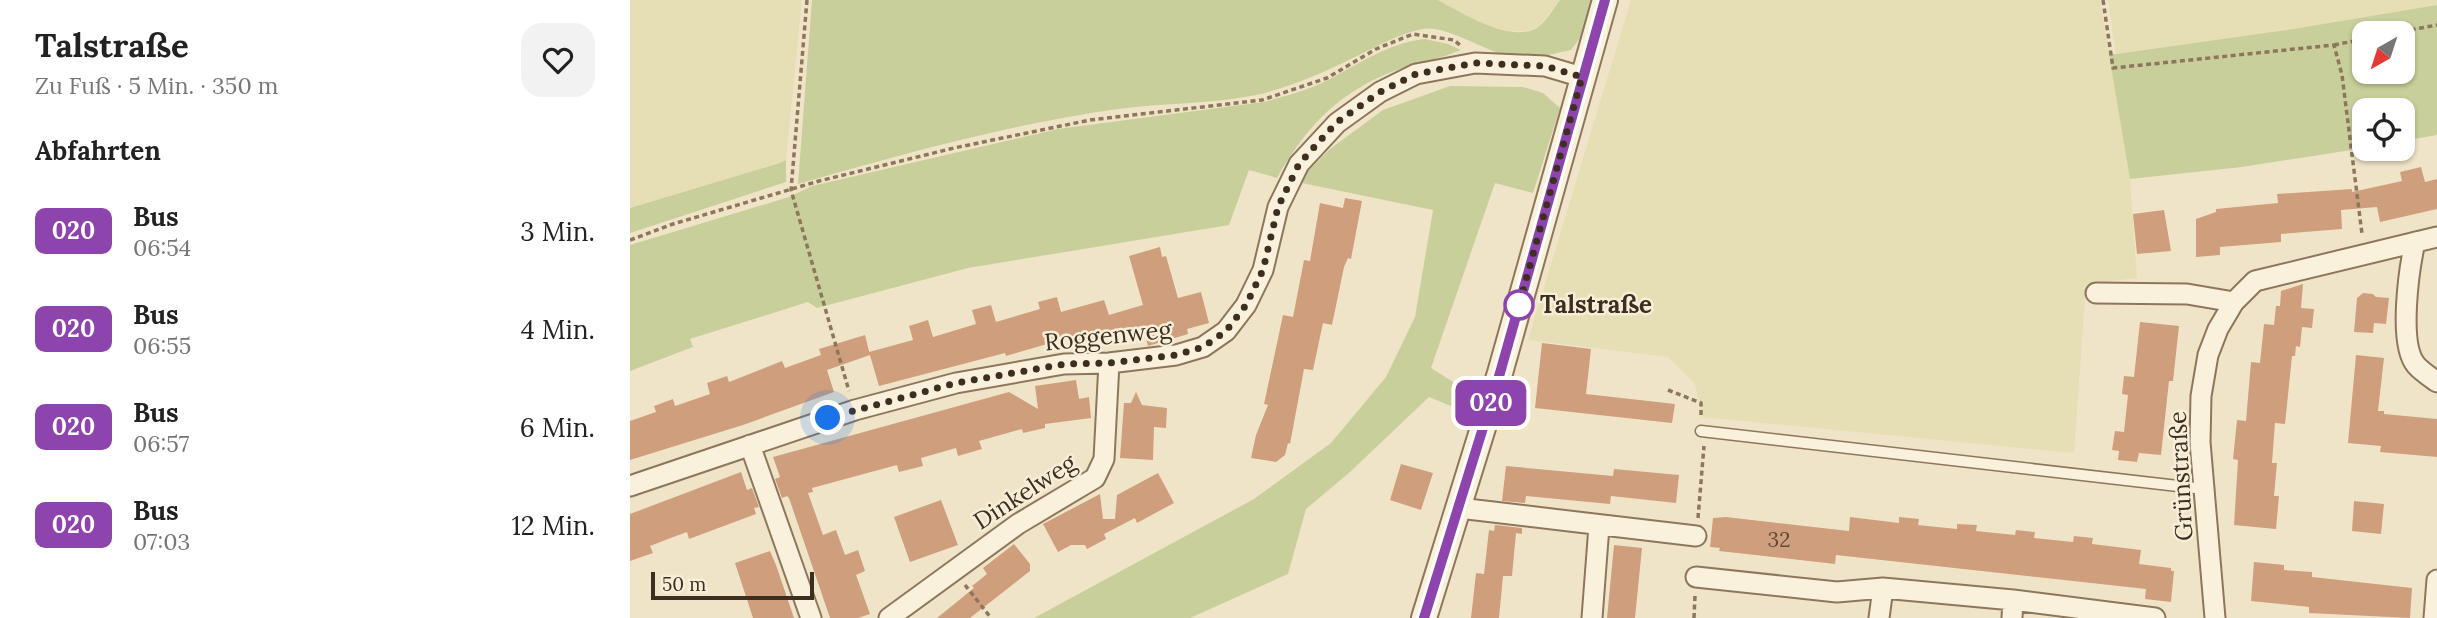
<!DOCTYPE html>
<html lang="de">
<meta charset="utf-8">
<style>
:root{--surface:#fff;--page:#f2f2f2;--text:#222;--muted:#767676}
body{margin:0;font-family:Lora,serif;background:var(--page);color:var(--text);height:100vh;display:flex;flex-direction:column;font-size:26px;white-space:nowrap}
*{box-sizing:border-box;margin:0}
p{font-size:23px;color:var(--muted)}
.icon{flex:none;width:38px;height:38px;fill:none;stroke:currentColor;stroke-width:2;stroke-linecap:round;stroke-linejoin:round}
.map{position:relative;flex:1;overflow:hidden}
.drawer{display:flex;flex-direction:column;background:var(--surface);width:630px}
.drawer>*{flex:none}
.badge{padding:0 14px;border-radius:10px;font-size:24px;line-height:46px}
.needle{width:46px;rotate:219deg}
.buttons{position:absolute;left:1722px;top:21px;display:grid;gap:14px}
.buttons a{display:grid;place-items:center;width:63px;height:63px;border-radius:14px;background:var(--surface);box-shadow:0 2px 5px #0004;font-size:35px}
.scale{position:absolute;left:21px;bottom:18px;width:163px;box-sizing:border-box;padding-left:7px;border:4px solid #3d2e20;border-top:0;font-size:19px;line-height:24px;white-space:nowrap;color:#3d2e20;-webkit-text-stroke:5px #f7eed8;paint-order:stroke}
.you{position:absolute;width:35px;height:35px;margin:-18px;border:5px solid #fff;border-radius:50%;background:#1a73e8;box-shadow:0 0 0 10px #1a73e833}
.map>.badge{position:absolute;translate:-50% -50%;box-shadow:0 0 0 4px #fff}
h2{padding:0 35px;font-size:26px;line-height:63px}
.round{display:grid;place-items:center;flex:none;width:74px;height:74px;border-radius:21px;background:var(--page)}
.summary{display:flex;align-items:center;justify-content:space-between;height:119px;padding:0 35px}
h1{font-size:33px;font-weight:800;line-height:52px}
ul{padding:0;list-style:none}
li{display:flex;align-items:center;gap:21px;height:98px;padding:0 35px}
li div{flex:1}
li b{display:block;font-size:26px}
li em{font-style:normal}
li .badge{min-width:77px;font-weight:700;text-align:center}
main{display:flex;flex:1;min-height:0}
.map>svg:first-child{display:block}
</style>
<main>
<section class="drawer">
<div class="summary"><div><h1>Talstraße</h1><p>Zu Fuß · 5 Min. · 350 m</p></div><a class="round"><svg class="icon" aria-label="heart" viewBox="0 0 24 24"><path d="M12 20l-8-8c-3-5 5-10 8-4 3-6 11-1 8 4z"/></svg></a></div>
<h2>Abfahrten</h2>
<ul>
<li><span class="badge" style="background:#8e44ad;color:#fff">020</span><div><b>Bus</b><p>06:54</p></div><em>3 Min.</em></li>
<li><span class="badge" style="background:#8e44ad;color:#fff">020</span><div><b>Bus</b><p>06:55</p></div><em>4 Min.</em></li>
<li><span class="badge" style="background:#8e44ad;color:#fff">020</span><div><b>Bus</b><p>06:57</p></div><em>6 Min.</em></li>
<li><span class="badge" style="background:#8e44ad;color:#fff">020</span><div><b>Bus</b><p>07:03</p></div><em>12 Min.</em></li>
</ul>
</section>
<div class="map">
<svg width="1807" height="618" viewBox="0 0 1807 618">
<rect width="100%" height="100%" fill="#f0e4c8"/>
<path fill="#e6deb5" d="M0,0H172L156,160L151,163L0,208Z
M808,0H930L910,25L901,31H879L862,27L846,21Z
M1001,0H1470L1500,179L1507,278L1456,284L1444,453L1072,417L1065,384L1038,357L898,340Z
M1478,0H1807V5L1663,29L1486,54Z"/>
<path fill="#c9cf9b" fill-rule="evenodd" d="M182,0H808C832,13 871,38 900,31C913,28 922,10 930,0H963L950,38L941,50C922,54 902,60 883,57C857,53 817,25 793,29C769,33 747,47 725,57C693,73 661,87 626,95C581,104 534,103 488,109C380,124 273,154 168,184Z
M1807,5V135L1773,141V110H1734V148L1612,167L1500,179L1479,55L1663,29ZM1734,33H1773V72H1734Z
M795,39L818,44L831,50C811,59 789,62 769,69C710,91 678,124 647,178L619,170L599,225L338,268L187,308L178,302L60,339L63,347L0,371V245L159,197L182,186L428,129L633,102C656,96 679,90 700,79C730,63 761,42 795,39Z
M820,86L893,87L913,93L930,108L903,193L865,183L801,368L842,394L840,414L799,397L720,472L676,509L658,574L560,618H404L624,499L701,443L756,377L785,317L803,210L667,182L700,149L753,110Z
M156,160V182L0,233V208L150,163Z"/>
<path fill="#cf9f7d" d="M1791,167L1795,182L1807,179V209L1750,222L1747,207L1711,210L1712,229L1651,234V242L1590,247V255L1566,257V219L1586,212V209L1648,203L1647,194L1722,189V192L1772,181L1770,172Z
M715,198L732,201L721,259L718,258L714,267L702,325L693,323L683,370L674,369L660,444L658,443L655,455L646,462L621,458L626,435L638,405L634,404L653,315L663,317L674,260L680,261L690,203L713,208Z
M1534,210L1541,251L1507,254L1503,214Z
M530,247L532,257L536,256L548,298L571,292L579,323L557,329L558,334L518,346L513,326L441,346L438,338L376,356L375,353L249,386L239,352L283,340L279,326L298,320L303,337L346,324L342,310L361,305L366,322L410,309L408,302L427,297L431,312L474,300L479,315L513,305L499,256Z
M1673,284L1671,308L1684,309L1682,328L1672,327L1670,347L1666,346L1665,356H1662L1655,424L1645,423L1642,463H1647L1644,496H1649L1646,529L1604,525L1608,460L1603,459L1607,420L1616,421L1621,362L1630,363L1634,324L1644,325L1646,306H1650L1651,291Z
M1733,293L1743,294L1746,297L1759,298L1756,324L1744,323L1743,333L1724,332L1727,298Z
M1510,322L1549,326L1543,381H1539L1531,455L1509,453L1507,462L1488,460L1489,451L1482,450L1485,431L1494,432L1498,395L1492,394L1494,376L1504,377Z
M235,335L240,355L197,370L204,392L113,425L0,460V421L26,412L24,406L43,399L45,406L80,394L77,383L97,376L99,382L152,361L155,368L191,355L189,349Z
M912,343L961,349L956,394L1045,404L1042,423L905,408Z
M1726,355L1754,358L1748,411H1754V414L1807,419V457L1750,452L1751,446L1718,443Z
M446,380L449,399L459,397L461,418L415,424V428L393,433L392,429L349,441L352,449L328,456L326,448L291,458L293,466L269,472L267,465L182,488L183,492L178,493L193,535L206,530L215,555L228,550L235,571L226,575L240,614L228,618H200L159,498L157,496L152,498L145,479L150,477L143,457L379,392L408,409L405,386Z
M506,392L512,405L537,408L536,428L524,427L523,460L490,458L494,403H501Z
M771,464L803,473L791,510L760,500Z
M876,466L983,476L984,469L1049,475L1046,503L981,496L980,504L896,496L895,503L872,501Z
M111,472L117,490L122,488L129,507L124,508L126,514L59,539L57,532L38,539L20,546L23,553L0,561V514Z
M528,473L544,503L507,523L505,518L474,534L476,539L457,549L455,545H441L428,552L413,524L470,494L473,519H485L487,495Z
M311,500L328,545L280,562L264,517Z
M1724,501L1754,504L1751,534L1722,531Z
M1096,517L1219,531L1220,517L1269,523V517L1289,519L1288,525L1327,529V524L1347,525L1346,531L1385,535L1386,530L1405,532L1404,538L1443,542L1444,536L1463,538L1462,544L1511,550L1509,564L1541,568V571H1544L1541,602L1515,599L1516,589L1206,555L1205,564L1089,551L1090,548L1080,547L1083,518Z
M865,525L892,528V534L886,533L882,576H873L869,618H841L846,573L854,574L859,530L864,531Z
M384,544L400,564V571L340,618H307L344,588L342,586L357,574L353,568Z
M984,545L1012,548L1005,618H977Z
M140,551L146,565L164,618H123L105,563Z
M1624,562L1654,565V570L1682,572V577L1782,588L1780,618L1679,613V607L1621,601Z"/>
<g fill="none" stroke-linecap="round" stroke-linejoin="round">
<defs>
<path id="service" d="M1071,431L1574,489"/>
<path id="minor" d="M1785,242C1779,269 1768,344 1786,365C1791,371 1800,377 1807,382
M1466,293L1557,294L1604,302
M120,445L181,618
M0,486L225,410L326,383L434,364L479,363L546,355L573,347L596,331L616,305L633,270L648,207L669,164L707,123L750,92L786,74L845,63L915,66L952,77
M829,508L1066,536
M1066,577L1207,592L1253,588L1383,600L1525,618
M259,618L388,524L465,478L474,459L479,363
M962,618L969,526
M1249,618L1253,588
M1382,618L1383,600
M1585,618L1570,442L1571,396L1578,355L1588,329L1604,302L1625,281L1807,237
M1804,618L1807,580"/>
<path id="tertiary" d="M794,618L870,373L975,0"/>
</defs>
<use href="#service" stroke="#8d765c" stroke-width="13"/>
<use href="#minor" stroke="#8d765c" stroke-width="23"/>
<use href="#tertiary" stroke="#8d765c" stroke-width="28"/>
<path stroke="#8d765c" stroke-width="3.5" stroke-dasharray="5 3.5" stroke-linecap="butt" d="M177,0L161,190L219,391
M1473,0L1483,68L1704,45L1712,75L1732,234
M1764,33L1807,25
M1704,45L1734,39
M0,240L43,224L189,181L324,148L460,120L632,100L697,78L746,49L783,34L824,40L831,46
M1038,390L1071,403V417
M1068,518L1074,446
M335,585L361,618
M1064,618L1065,596"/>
<use href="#service" stroke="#faf1dc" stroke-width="10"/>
<use href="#minor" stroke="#faf1dc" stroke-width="19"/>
<use href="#tertiary" stroke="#faf1dc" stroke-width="24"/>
</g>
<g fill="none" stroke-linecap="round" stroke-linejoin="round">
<defs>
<path id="line" d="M794,618L870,373L975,0"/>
</defs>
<use href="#line" stroke="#fff" stroke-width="16"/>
<use href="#line" stroke="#8e44ad" stroke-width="10"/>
<path stroke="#3d2e20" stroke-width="7" stroke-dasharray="0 12.6" d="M198,418L326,383L435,364L479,363L546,355L573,347L596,331L616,305L633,270L648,207L669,164L706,123L750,92L786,74L845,63L915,66L952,77L889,305"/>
</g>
<circle fill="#fff" stroke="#8e44ad" stroke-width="3.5" cx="889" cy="305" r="14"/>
<g text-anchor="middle" stroke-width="5" stroke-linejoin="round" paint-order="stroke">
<g font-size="21" fill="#624a37">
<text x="1149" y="547">32</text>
</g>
<g font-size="24" font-weight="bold" fill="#3d2e20" stroke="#f7eed8" text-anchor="start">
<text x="910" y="313">Talstraße</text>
</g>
<g font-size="24" fill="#3d2e20" stroke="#f7eed8">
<text transform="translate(478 336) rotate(-6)" y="8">Roggenweg</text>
<text transform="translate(1551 476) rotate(-93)" y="8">Grünstraße</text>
<text transform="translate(395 492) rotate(-33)" y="8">Dinkelweg</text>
</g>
</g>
</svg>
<div class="buttons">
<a><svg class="needle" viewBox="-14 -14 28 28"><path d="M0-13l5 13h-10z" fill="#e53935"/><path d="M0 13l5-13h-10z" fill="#767676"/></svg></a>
<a><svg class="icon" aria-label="locate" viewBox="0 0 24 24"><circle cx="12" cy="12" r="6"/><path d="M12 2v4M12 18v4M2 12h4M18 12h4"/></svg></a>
</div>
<div class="scale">50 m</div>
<div class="you" style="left:198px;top:418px"></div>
<b class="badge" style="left:861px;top:403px;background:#8e44ad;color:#fff">020</b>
</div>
</main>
